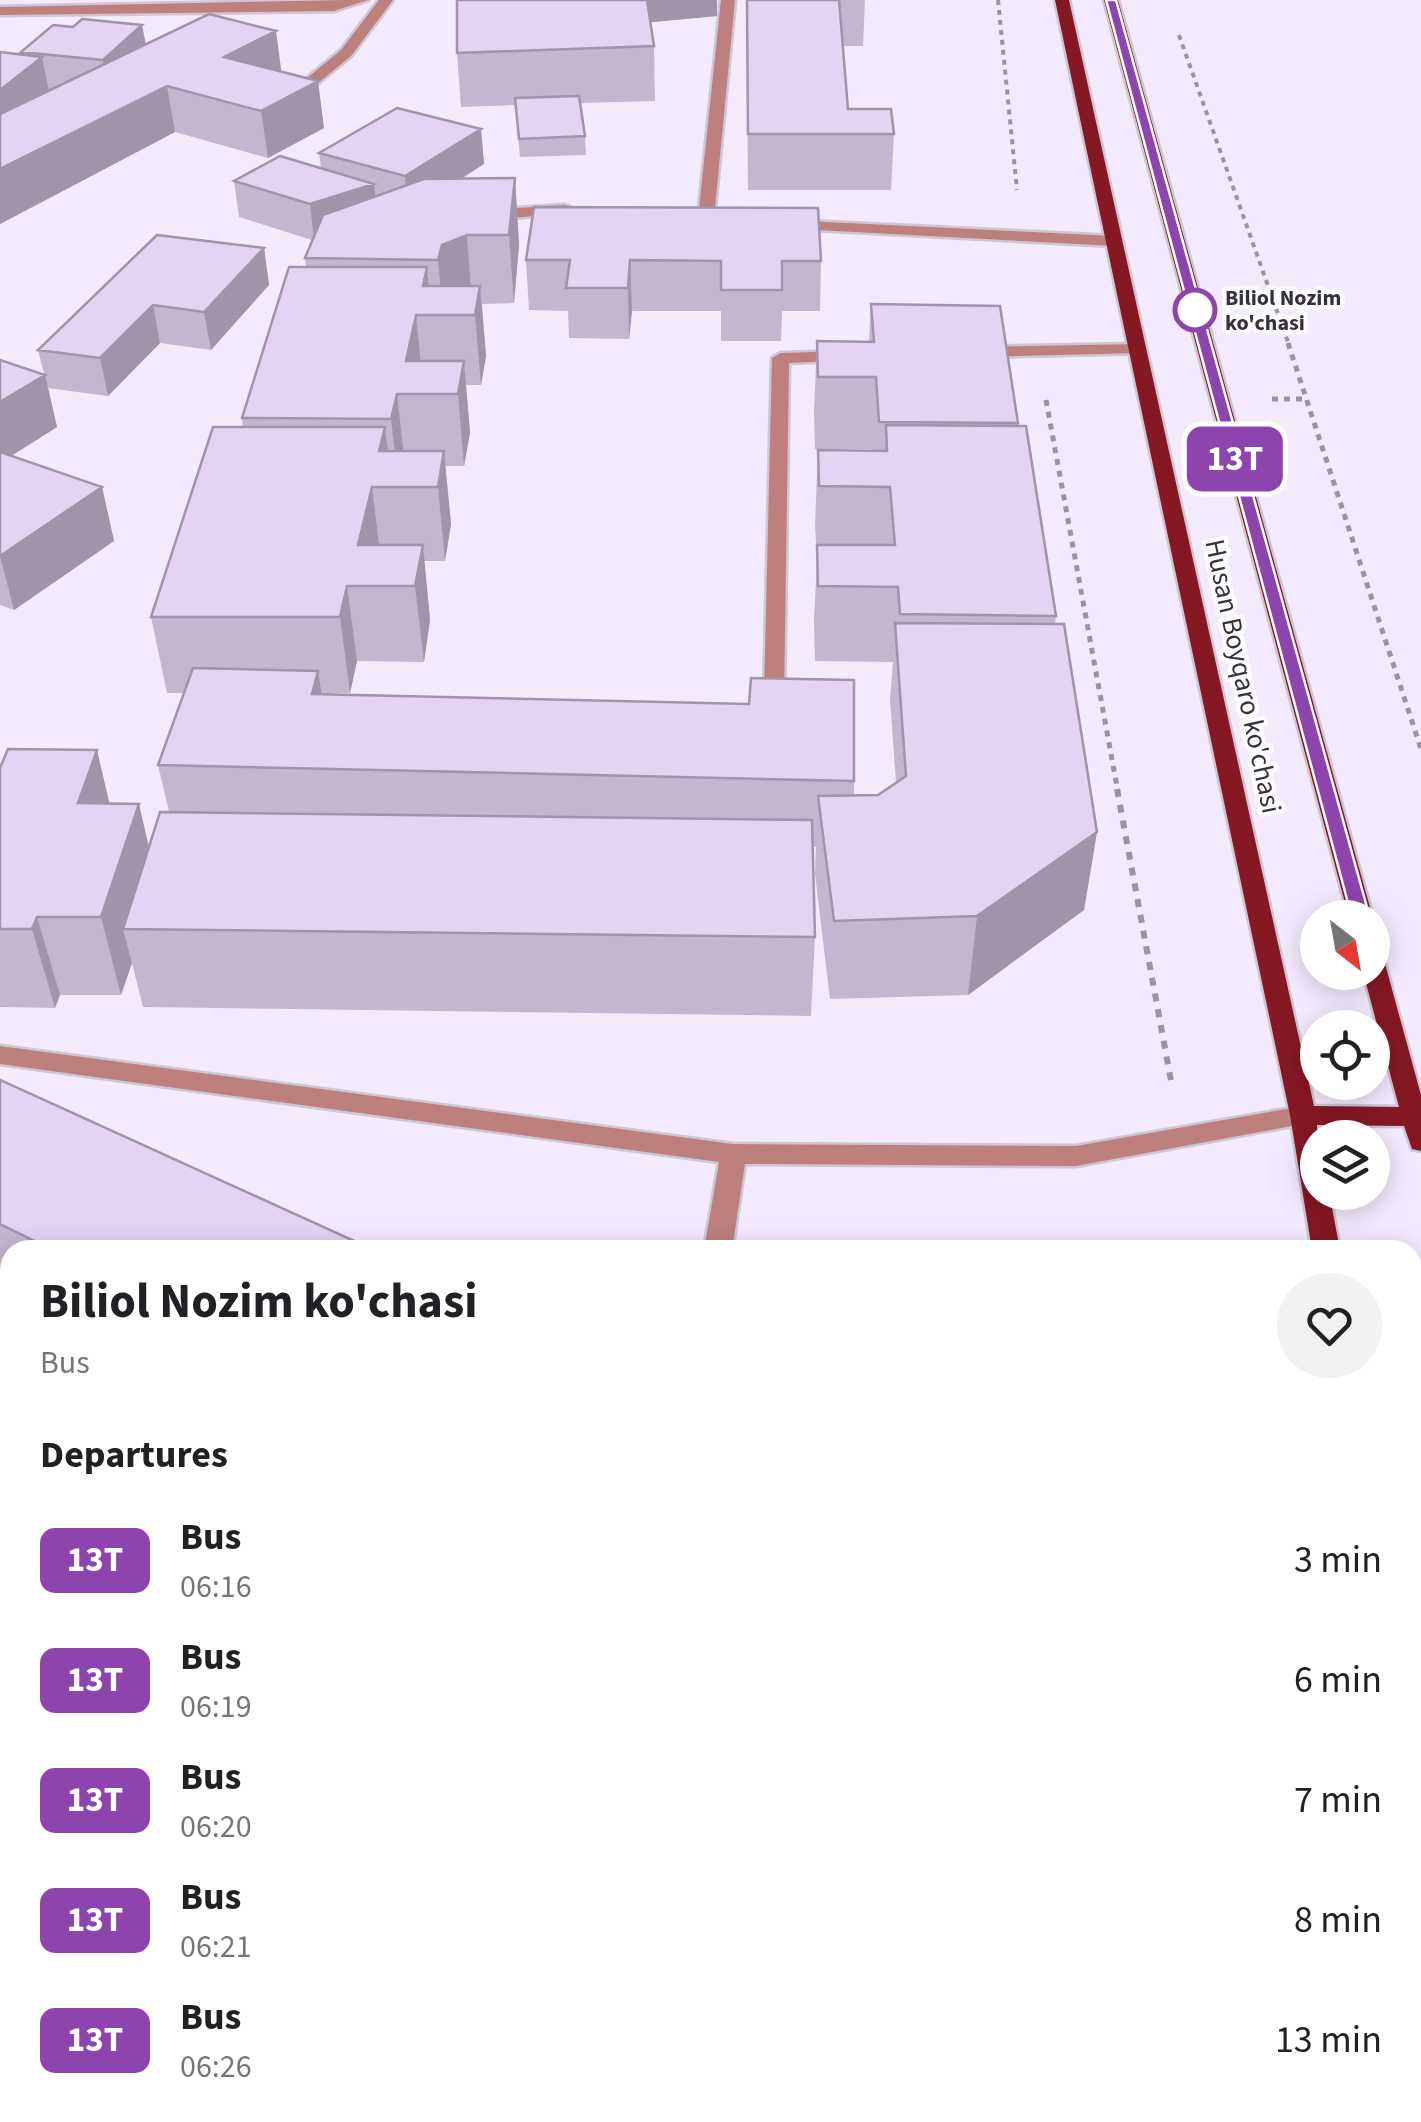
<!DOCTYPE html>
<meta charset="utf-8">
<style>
:root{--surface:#fff;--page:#f2f2f2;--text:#202124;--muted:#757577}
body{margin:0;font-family:"Source Sans 3",sans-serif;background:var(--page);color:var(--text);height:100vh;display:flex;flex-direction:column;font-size:38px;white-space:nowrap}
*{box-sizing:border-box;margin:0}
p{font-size:32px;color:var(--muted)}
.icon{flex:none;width:55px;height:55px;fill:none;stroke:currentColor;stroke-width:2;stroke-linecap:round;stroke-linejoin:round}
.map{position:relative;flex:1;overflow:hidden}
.panel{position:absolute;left:0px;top:1240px;width:1422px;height:882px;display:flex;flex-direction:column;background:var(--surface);border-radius:30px 30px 0 0;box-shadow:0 5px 25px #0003}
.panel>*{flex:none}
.badge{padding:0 20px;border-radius:15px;font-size:35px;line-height:65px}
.needle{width:65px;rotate:149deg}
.buttons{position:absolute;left:1300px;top:900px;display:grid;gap:20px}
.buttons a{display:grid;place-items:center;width:90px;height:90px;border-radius:50%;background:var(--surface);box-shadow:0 5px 25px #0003;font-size:50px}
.map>.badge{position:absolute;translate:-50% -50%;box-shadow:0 0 0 5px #fff}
h2{padding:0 40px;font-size:38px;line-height:90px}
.round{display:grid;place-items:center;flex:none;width:105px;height:105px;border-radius:52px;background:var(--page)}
.head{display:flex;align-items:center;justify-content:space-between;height:170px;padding:0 40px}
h1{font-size:48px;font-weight:700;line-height:75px}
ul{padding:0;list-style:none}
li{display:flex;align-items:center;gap:30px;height:120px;padding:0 40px}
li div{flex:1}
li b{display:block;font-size:38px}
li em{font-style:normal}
li .badge{min-width:110px;font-weight:700;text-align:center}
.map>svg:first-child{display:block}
</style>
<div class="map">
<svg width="1421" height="2122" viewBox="0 0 1421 2122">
<rect width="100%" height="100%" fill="#f4eafe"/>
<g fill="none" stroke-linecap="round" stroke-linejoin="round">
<defs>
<path id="minor" d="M346,0H368L334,11L0,15V7Z
M379,0H393L351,56L294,103H284V97L341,50Z
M721,0H735L714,218L706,223L698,218Z
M565,205L570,207V213L486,220L478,215L486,210Z
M785,220L1114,236L1122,241L1114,246L779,228V222Z
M1137,344L1143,345V353L973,357L965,352L973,347Z
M848,351L857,356L854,360L789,363L784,696L774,702L764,696L772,358L781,353Z
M0,1046L733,1144L1076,1146L1303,1106L1312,1108L1316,1115L1312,1122L1303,1124L1076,1166L745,1164L732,1250H704L719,1162L0,1064Z
M10,1505V1538L0,1542V1509Z
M568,2112H605L603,2122H567Z"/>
<path id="major" d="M1055,0H1069L1314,1106L1399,1107L1363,972H1372V952L1384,960L1421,1095V1151L1412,1149L1404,1126L1317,1125L1318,1192H1329L1340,1250H1312L1290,1115Z
M1104,0H1118L1373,918H1349Z
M1412,1750L1421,1753V1847L1412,1844Z"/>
</defs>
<use href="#minor" stroke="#cec5d7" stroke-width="5"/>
<use href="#major" stroke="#cec5d7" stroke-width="5"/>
<path stroke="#9b93a3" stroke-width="4" stroke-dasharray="5 5" stroke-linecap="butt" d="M998,0L1017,190
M1179,35L1289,345"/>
<path stroke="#9b93a3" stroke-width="5" stroke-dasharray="6 6" stroke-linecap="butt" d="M1288,343L1421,749
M1272,399H1308
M1046,400L1118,792"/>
<path stroke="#9b93a3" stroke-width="6" stroke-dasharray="8 8" stroke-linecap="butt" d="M1117,789L1172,1086"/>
<use href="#minor" fill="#bd807d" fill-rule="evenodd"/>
<use href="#major" fill="#851823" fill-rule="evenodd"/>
</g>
<path fill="#c4b5d1" d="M457,0L717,16L650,22L654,46L655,101L580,103L585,136L586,155L520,157L515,105L461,107L457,53Z
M746,0H865L863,46H843L848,109L894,134L891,190H748Z
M142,25L146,44L281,71L324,128L268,158L175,132L0,224V52L22,55L21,52L73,27Z
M481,129L484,164L462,178H515L519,245L514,303L482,304L486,356L481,385H466L470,433L464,466H445L451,524L445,561H424L430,620L424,662L357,661L350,693H321L854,781V795H878L896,783L890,699L893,662L815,661L814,620L817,560L815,524L818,450L872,451V449H815L814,412L817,341L869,342L871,304L1018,423L1056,616L1055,624L1097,832L1084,910L968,995L830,999L815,874L816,847H813L815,937L811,1016L143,1007L132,963L121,995H60L55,1008L0,1007V768L110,804L149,848L169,812L158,765L184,693H167L151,617L243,427L242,418L306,267L305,258L312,240L239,217L234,181L321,168L319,153Z
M264,248L269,285L211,350L160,343L108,396L48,388L57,427L11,456L102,487L114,541L14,610L0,605V360L44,374L38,350Z
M526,260L821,261L820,311H782L781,341H721V311H632L629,339L569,338L568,311L529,310Z
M0,1080L374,1250H10V1285L0,1280Z
M703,2112H1156V2122H703Z"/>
<path fill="#a094aa" d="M643,0H717V16L643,23Z
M142,25L148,58L109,94L103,60Z
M276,31L282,76L224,57Z
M42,57L49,91L0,131V90Z
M318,81L324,128L268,158L261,111Z
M167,86L175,132L0,224V169Z
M481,129L484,164L409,212L405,176Z
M515,178L519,245L514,303L509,235Z
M374,184L378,219L314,240L310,204Z
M467,235L472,304L443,315L438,260L442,245Z
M264,248L269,285L211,350L204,312Z
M630,260L632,311L629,339L628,288Z
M427,267L431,315L423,286Z
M480,286L486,356L481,385L475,315Z
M153,305L160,343L108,396L100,358Z
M416,315L423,385L406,361Z
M464,361L470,433L464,466L458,394Z
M45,375L57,427L0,463V402Z
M397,394L405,466L399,487L391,419Z
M385,427L392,487L379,451Z
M444,451L451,524L445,561L438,487Z
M102,487L114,541L14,610L0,556Z
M372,487L381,561L358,545Z
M423,545L430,620L424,662L415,586Z
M347,586L357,661L350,693L340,617Z
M318,671L328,737L312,694Z
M97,750L115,827L78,803Z
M139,804L157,882L123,929L132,963L121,995L101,917Z
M1097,832L1084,910L968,995L977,916Z
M37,917L60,995L55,1008L32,929Z
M31,2112H71L69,2122H29Z"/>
<path fill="#e4d3f3" stroke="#a094aa" stroke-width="2.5" d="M457,0H647L654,46L457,53Z
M747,0H839L848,109H891L894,134H748Z
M209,14L276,31L224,57L318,81L261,111L167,86L0,169V114Z
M82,19L142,25L103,60L21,52L53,25L73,27Z
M0,52L42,57L0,90Z
M579,96L585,136L519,139L515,98Z
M397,108L481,129L405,176L319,153Z
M280,156L374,184L310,204L234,181Z
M515,178L509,235H467L442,245L438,260L305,258L323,215L424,179Z
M534,207L818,208L821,261H782V290H721V261L630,260L628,288H566L570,260H526Z
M157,235L264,248L204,312L153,305L100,358L38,350Z
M289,267H427L423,286H480L475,315H416L406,361H464L458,394H397L391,419L242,418Z
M871,304L1000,306L1018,423L879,422L876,377H818L817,341L874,342Z
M0,360L45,375L0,402Z
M886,425L1026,426L1056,616L900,614L898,587L818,586L817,545H895L890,487L819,486L818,450L887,451Z
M213,427H385L379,451H444L438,487H372L358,545H423L415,586H347L340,617H151Z
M0,452L102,487L0,556Z
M895,623L1064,624L1097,832L977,916L834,921L818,796L878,795L906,776Z
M193,668L318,671L312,694L749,704L751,678L854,680V781L158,765Z
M8,749L97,750L78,803L139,804L101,917H37L32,929H0V768Z
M160,812L812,820L815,937L123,929Z
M0,1080L374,1250H53L0,1224Z
M0,1658H10V2112H31L29,2122H0Z
M953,2112H1156V2122H1012Z"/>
<path fill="#8e44ad" stroke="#fff" stroke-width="2.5" d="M1106,0H1116L1370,918L1367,922H1355L1352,918Z"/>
<circle fill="#fff" stroke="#8e44ad" stroke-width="5" cx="1195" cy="310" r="20"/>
<g text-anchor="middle" stroke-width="9" stroke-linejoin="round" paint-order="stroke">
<g font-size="22" font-weight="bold" fill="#36303c" stroke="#fcfcfc" text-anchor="start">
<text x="1225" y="305">Biliol Nozim<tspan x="1225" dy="25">ko'chasi</tspan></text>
</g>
<g font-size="28" fill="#36303c" stroke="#fcfcfc">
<text transform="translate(1244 676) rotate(78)" y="10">Husan Boyqaro ko'chasi</text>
</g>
</g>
</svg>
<div class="buttons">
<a><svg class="needle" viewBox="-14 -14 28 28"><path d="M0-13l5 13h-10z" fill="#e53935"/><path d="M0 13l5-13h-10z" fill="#757577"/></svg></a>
<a><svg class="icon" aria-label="locate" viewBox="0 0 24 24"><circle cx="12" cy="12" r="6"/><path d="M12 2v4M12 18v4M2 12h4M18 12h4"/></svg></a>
<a><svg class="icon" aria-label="layers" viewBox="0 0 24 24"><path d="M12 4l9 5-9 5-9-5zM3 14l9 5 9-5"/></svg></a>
</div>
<b class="badge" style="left:1235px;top:459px;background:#8e44ad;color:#fff">13Т</b>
<section class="panel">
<div class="head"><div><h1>Biliol Nozim ko'chasi</h1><p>Bus</p></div><a class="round"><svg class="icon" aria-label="heart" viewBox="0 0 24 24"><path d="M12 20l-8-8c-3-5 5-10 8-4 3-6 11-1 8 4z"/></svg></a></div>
<h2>Departures</h2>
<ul>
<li><span class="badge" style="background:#8e44ad;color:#fff">13Т</span><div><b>Bus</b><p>06:16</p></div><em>3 min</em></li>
<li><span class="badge" style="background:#8e44ad;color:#fff">13Т</span><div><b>Bus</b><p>06:19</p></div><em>6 min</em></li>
<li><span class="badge" style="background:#8e44ad;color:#fff">13Т</span><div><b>Bus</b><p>06:20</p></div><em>7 min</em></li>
<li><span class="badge" style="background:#8e44ad;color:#fff">13Т</span><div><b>Bus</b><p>06:21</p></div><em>8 min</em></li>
<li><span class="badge" style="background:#8e44ad;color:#fff">13Т</span><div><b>Bus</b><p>06:26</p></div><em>13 min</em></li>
</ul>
</section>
</div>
